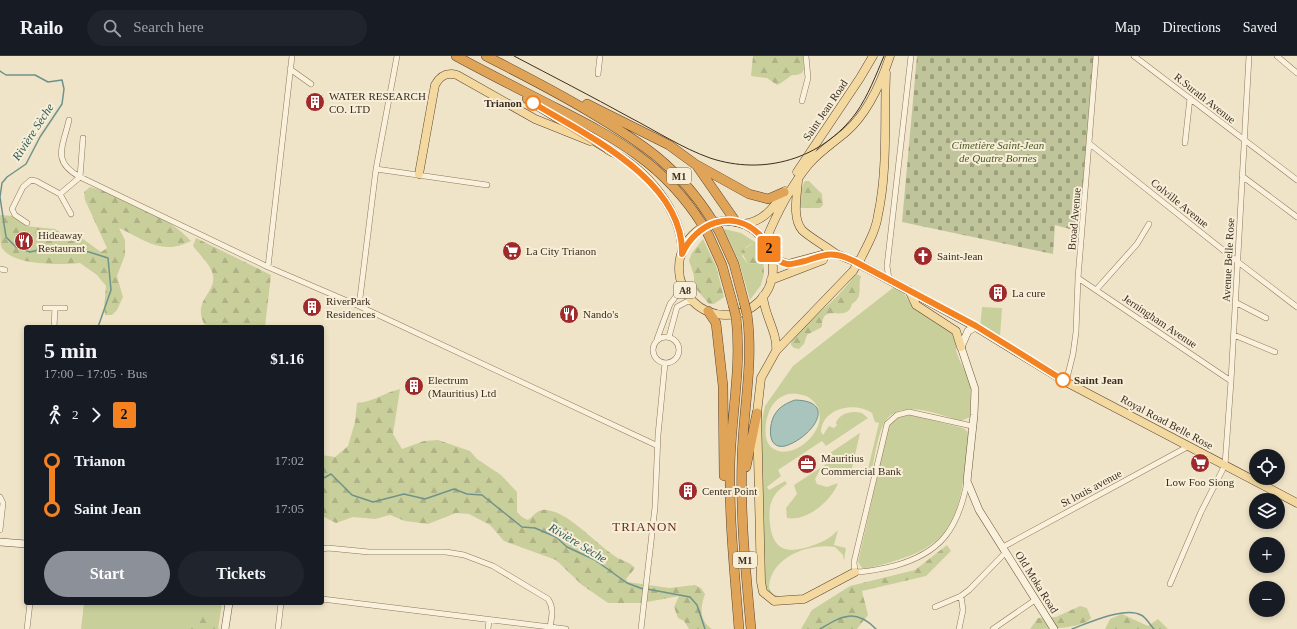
<!DOCTYPE html>
<meta charset="utf-8">
<style>
:root{--surface:#171b24;--page:#20242c;--text:#f1f3f6;--muted:#9ea1a6;--line:#363941;--accent:#8c9099}
body{margin:0;font-family:"Times New Roman",serif;background:var(--page);color:var(--text);height:100vh;display:flex;flex-direction:column;font-size:15px;white-space:nowrap}
*{box-sizing:border-box;margin:0}
p{font-size:13px;color:var(--muted)}
.icon{flex:none;width:22px;height:22px;fill:none;stroke:currentColor;stroke-width:2;stroke-linecap:round;stroke-linejoin:round}
.map{position:relative;flex:1;overflow:hidden}
.panel{position:absolute;left:24px;top:269px;width:300px;height:280px;display:flex;flex-direction:column;background:var(--surface);border-radius:4px;box-shadow:0 2px 6px #0003}
.panel>*{flex:none}
.badge{padding:0 8px;border-radius:3px;font-size:14px;line-height:26px}
.buttons{position:absolute;left:1249px;top:393px;display:grid;gap:8px}
.buttons a{display:grid;place-items:center;width:36px;height:36px;border-radius:50%;background:var(--surface);box-shadow:0 2px 6px #0003;font-size:20px}
.map>.badge{position:absolute;translate:-50% -50%;box-shadow:0 0 0 2px #fff}
.legs{display:flex;align-items:center;gap:6px;height:44px;padding:0 20px;font-size:13px}
.legs p{margin-inline-start:auto}
.head{display:flex;align-items:center;justify-content:space-between;height:68px;padding:0 20px}
h1{font-size:22px;font-weight:800;line-height:30px}
.button{display:flex;gap:8px;margin-top:auto;padding:8px 20px}
.button a{flex:1;height:46px;border-radius:24px;background:var(--accent);color:#fff;font-size:16px;font-weight:800;line-height:46px;text-align:center}
.button a+a{background:var(--page);color:var(--text)}
ul{padding:0 20px;list-style:none}
li{display:flex;align-items:center;gap:14px;height:48px;font-size:15px}
li i{display:grid;place-items:center;width:6px;height:100%;margin:0 5px;background:currentColor}
li i::after{content:'';width:10px;height:10px;margin:-5px;border:3px solid;border-radius:50%;background:var(--surface)}
li p{margin-inline-start:auto}
li:first-child i{background:linear-gradient(#0000 50%,currentColor 0)}
li:last-child i{background:linear-gradient(currentColor 50%,#0000 0)}
header{display:flex;align-items:center;gap:24px;box-sizing:border-box;height:56px;padding:0 20px;background:var(--surface);border-bottom:1px solid var(--line)}
header strong{font-size:19px}
nav{display:flex;gap:22px;margin-inline-start:auto;font-size:14px}
.search{width:280px;height:36px;background:var(--page);display:flex;align-items:center;gap:10px;box-sizing:border-box;padding:0 14px;border-radius:22px;color:var(--muted);font-size:15px}
.map>svg:first-child{display:block}
</style>
<header>
<strong>Railo</strong>
<div class="search"><svg class="icon" aria-label="search" viewBox="0 0 24 24"><circle cx="10" cy="10" r="6"/><path d="M15 15l6 6"/></svg>Search here</div>
<nav><a>Map</a><a>Directions</a><a>Saved</a></nav>
</header>
<div class="map">
<svg width="1297" height="573" viewBox="0 0 1297 573">
<defs>
<pattern id="forest-firs" width="22" height="20" patternUnits="userSpaceOnUse"><rect width="22" height="20" fill="#c9cf9b"/><path d="M5 1l3.5 6h-7zM16 11l3.5 6h-7z" fill="#aeb285"/></pattern>
<pattern id="cemetery-stones" width="16" height="16" patternUnits="userSpaceOnUse"><rect width="16" height="16" fill="#bfc49a"/><path d="M2 7V4a2 2 0 0 1 4 0v3zM10 15v-3a2 2 0 0 1 4 0v3z" fill="#9ca07d"/></pattern>
</defs>
<rect width="100%" height="100%" fill="#f0e4c8"/>
<path fill="#c9cf9b" fill-rule="evenodd" d="M724,173L741,177L755,186L746,191L742,200L748,208L757,207L761,216L764,218L761,229L750,244L739,206Z
M894,231L903,236L912,250L953,276L957,283L956,294L959,303L971,327L970,361L961,365C939,359 897,340 883,369C877,383 875,399 872,414L868,413L879,367L875,366L872,357C855,345 822,352 821,376L823,379L829,370L834,372L837,369L836,367C839,357 852,354 862,357L868,362L826,390L822,385L778,414L781,420L767,431L769,434L785,425L787,428C771,438 768,450 770,468C773,495 788,498 811,490C821,487 831,482 838,474L834,489L846,492L844,505L843,499L835,491C809,487 770,501 769,532L773,538L781,541C772,541 767,536 765,527L761,386L762,365L765,350L793,310ZM788,338C798,337 809,339 815,347C834,371 791,409 771,391C761,382 766,355 775,346C778,342 783,340 788,338Z
M982,251L1002,252L1000,281L980,272Z
M911,359L963,372L968,376C970,389 966,405 964,418C956,488 927,497 866,513L862,512L858,506L888,373C893,364 900,359 911,359Z
M860,377L850,421C839,418 829,409 820,414L815,423L817,428L827,431L838,427C832,444 807,466 787,462L786,452L797,438L794,429L834,403L830,397Z
M84,547H222L218,573H81Z"/>
<path fill="url(#forest-firs)" d="M753,0H803L804,13L802,17L797,19H792L781,27L777,29L767,22L751,20Z
M805,125H809L822,138L823,149L820,152H800V135Z
M90,131C121,139 169,161 191,185C162,200 145,184 119,172L125,184V199L117,220L123,241L117,254L112,259H105L104,252L106,230L97,219L80,207C62,209 9,210 1,190C0,182 0,168 0,159L15,160L26,170L55,173L62,178L83,183L101,196L107,192L85,144L84,136Z
M196,182L271,219L265,271H206C189,244 220,236 212,216C209,207 199,198 193,190Z
M703,183L716,210L724,241L714,248H709L697,234L694,227V220L689,204L692,197Z
M755,186L763,199L764,218L759,214L757,207L748,208L741,195Z
M856,218L861,220C857,232 864,240 852,248C847,269 822,244 822,271L807,279L804,288L799,293L794,292L791,289C791,277 822,255 831,246C840,238 848,228 856,218Z
M400,333L393,378L402,393L424,385L438,384L470,395L477,403L501,419L517,436V456L522,461L528,464C534,459 539,452 547,454C570,457 596,488 616,501C623,505 630,506 635,512L626,523L628,526L669,532L695,529L701,532L705,538C700,552 699,564 712,573H689L684,565L678,562L674,551L679,540L642,547H608L582,529L556,504L504,485L490,469L469,458L456,457L428,468L405,465L390,459L375,463L353,461L336,467L322,460V399L335,401L348,390L355,366L357,347C373,346 383,337 400,333Z
M947,489L951,495L926,520L862,535L868,559L857,573H801L812,554L850,530L915,514Z
M1080,550L1087,552L1091,562C1083,573 1045,573 1030,573L1038,562L1056,561Z
M1122,558L1148,570L1158,563L1168,573H1105L1110,563Z
M196,561H211L219,573H179L183,567Z"/>
<path fill="url(#cemetery-stones)" d="M917,0H1096L1081,176L1055,169L1053,198L902,166Z"/>
<path fill="#a9c4bc" stroke="#6f938a" d="M795,344C840,345 810,383 785,390C766,394 769,367 775,358C780,350 787,347 795,344Z"/>
<g fill="none" stroke-linecap="round" stroke-linejoin="round">
<path stroke="#6f938a" stroke-width="1.5" d="M0,15L6,19H35L48,26L62,24L64,33L62,48L40,81L26,108L7,121L2,127L0,141L6,181L16,191L30,196L51,191L89,196L108,202L111,234L98,271
M322,423L331,418L352,439L373,446L404,438L425,443L454,433L467,438L482,439L522,471L535,472L556,481L567,491L595,504L627,527L643,533
M647,533L690,541L697,549L705,573
M820,573C842,560 855,552 876,573
M1072,573C1088,567 1125,550 1141,559C1146,561 1150,569 1154,573"/>
<defs>
<path id="street" d="M1134,0L1297,124
M1277,0L1297,17
M290,13L311,28
M598,18L600,0
M802,45L808,22L806,0
M69,64C63,91 51,105 80,121L268,211L359,250L658,390
M1185,87L1190,42
M1090,88L1238,206L1297,251
M376,113L487,129
M1242,120L1297,161
M60,138L80,121L83,82
M27,167L15,159L12,153L23,131L31,124L36,125L60,138L71,158
M268,211L292,0
M0,213L5,214
M1078,222L1231,325
M889,223L887,210L911,0
M1096,234L1137,188L1149,168
M1235,246L1266,262
M359,250L376,113L397,0
M45,252H65
M54,271L55,252
M1234,279L1275,296
M653 294a13 13 0 1 1 26 0a13 13 0 1 1-26 0Z
M669,281L677,251L688,245L695,247
M657,283L670,248L680,235V222
M1066,326L1073,298L1076,276L1078,222L1096,0
M967,426C958,473 941,497 894,510C880,513 869,516 855,516L854,506L887,368L897,359L909,356L972,370
M0,441L3,447L0,474
M1003,491L1189,390
M322,493L328,492L369,496H446L464,499L493,510L548,543C554,552 552,560 550,571
M1170,528L1201,456L1225,409L1231,325L1249,0
M322,543L566,573
M935,551L961,540L969,534L1006,496
M27,573L30,547
M278,573L281,547
M488,573L489,564
M641,573L655,451L658,379L665,307
M959,573L963,554L961,540
M993,573L1035,544"/>
<path id="secondary" d="M976,271L968,275L961,291L975,333L974,359L967,425L979,454L1054,573
M0,486L26,488
M225,573L229,547"/>
<path id="primary" d="M608,94C645,111 683,155 682,198
M797,116L860,22L873,0
M419,118L435,29C440,20 446,16 457,19L535,63L590,85
M798,125C797,139 792,162 802,174C809,181 827,191 836,198
M679 212a47 47 0 1 1 94 0a47 47 0 1 1-94 0Z
M743,168C764,166 774,151 785,135
M765,186C776,159 790,131 809,108C819,96 833,87 846,76C868,57 881,27 890,0
M770,194L776,204L788,208L829,197L836,198L854,205L976,271L1066,326L1297,447
M861,202C868,188 876,174 878,159C888,113 884,64 886,17
M853,215L776,295L761,322L757,357L761,526L763,536L774,545L804,543L855,516
M771,224L823,204
M909,234L916,249L956,275L961,291
M763,240C764,259 778,277 776,295"/>
<path id="highway" d="M456,0C489,18 523,35 556,52C617,83 664,108 702,168
M486,0C521,18 555,35 588,55C642,87 677,109 712,164
M527,43L613,96
M587,48L669,89L695,108L749,138L768,143L784,136
M697,110L736,166
M719,175L734,208L744,246
M708,178L722,209L733,249
M708,255L716,267L723,330L724,420
M747,258C754,307 743,354 742,403C740,460 746,517 751,573
M736,261C742,311 731,360 730,409C729,464 735,519 739,573
M746,411L757,357"/>
</defs>
<use href="#street" stroke="#8d765c" stroke-width="6"/>
<use href="#secondary" stroke="#6f573f" stroke-width="8"/>
<use href="#primary" stroke="#5b4430" stroke-width="9"/>
<use href="#highway" stroke="#5b4430" stroke-width="10"/>
<use href="#street" stroke="#faf1dc" stroke-width="5"/>
<use href="#secondary" stroke="#faf1dc" stroke-width="7"/>
<use href="#primary" stroke="#f3d9a0" stroke-width="8"/>
<use href="#highway" stroke="#e0a458" stroke-width="9"/>
<path stroke="#3d2e20" stroke-width="1" d="M514,0C552,20 591,40 629,61C656,75 682,92 710,102C764,120 822,103 856,57C868,40 876,19 884,0"/>
<defs>
<path id="primary-bridge" d="M853,215L861,202"/>
<path id="highway-bridge" d="M712,164L719,175
M702,168L708,178
M744,246L747,258
M733,249L736,261"/>
</defs>
<use href="#primary-bridge" stroke="#5b4430" stroke-width="9" stroke-linecap="butt"/>
<use href="#highway-bridge" stroke="#5b4430" stroke-width="10" stroke-linecap="butt"/>
<use href="#primary-bridge" stroke="#f3d9a0" stroke-width="8"/>
<use href="#highway-bridge" stroke="#e0a458" stroke-width="9"/>
</g>
<g fill="none" stroke-linecap="round" stroke-linejoin="round">
<defs>
<path id="line-1" d="M533,47C586,79 684,124 682,198C696,167 732,152 759,178C769,188 771,205 787,208C793,209 799,206 805,205C826,198 833,195 854,205L976,270L1063,324"/>
</defs>
<use href="#line-1" stroke="#fff" stroke-width="9"/>
<use href="#line-1" stroke="#f58220" stroke-width="6"/>
</g>
<defs>
<symbol id="building-disc" viewBox="-11 -11 22 22"><circle r="9.5" fill="#9e2a2b" stroke="#f7eed8"/><path d="M-4-6H4V6H1V3H-1V6H-4ZM-2.5-4.3h1.7v1.8h-1.7ZM.8-4.3h1.7v1.8H.8ZM-2.5-1h1.7V.8h-1.7ZM.8-1h1.7V.8H.8Z" fill="#fff"/></symbol>
<symbol id="restaurant-disc" viewBox="-11 -11 22 22"><circle r="9.5" fill="#9e2a2b" stroke="#f7eed8"/><path d="M-5-6h1v4h1v-4h1v4h1v-4h1v5L-1.5 .5V6h-2V.5L-5-1ZM5-6V6H3V1.5H1.5Q1.5-4 5-6Z" fill="#fff"/></symbol>
<symbol id="supermarket-disc" viewBox="-11 -11 22 22"><circle r="9.5" fill="#9e2a2b" stroke="#f7eed8"/><path d="M-6-5.5h2.5l.6 2H6L4.5 2H-2.5L-4.4-4H-6ZM-1.5 3.2a1.3 1.3 0 1 0 .1 0ZM3 3.2a1.3 1.3 0 1 0 .1 0Z" fill="#fff"/></symbol>
<symbol id="church-disc" viewBox="-11 -11 22 22"><circle r="9.5" fill="#9e2a2b" stroke="#f7eed8"/><path d="M-1.2-6h2.4v3.5h3.3v2.4h-3.3V6h-2.4V-.1h-3.3v-2.4h3.3Z" fill="#fff"/></symbol>
<symbol id="office-disc" viewBox="-11 -11 22 22"><circle r="9.5" fill="#9e2a2b" stroke="#f7eed8"/><path d="M-6-3h4V-5.5h4V-3h4V5H-6ZM-1-4.5V-3h2v-1.5ZM-6 0V1H6V0Z" fill="#fff"/></symbol>
</defs>
<g fill-rule="evenodd">
<use href="#building-disc" x="304" y="35" width="22" height="22"/>
<use href="#restaurant-disc" x="13" y="174" width="22" height="22"/>
<use href="#supermarket-disc" x="501" y="184" width="22" height="22"/>
<use href="#church-disc" x="912" y="189" width="22" height="22"/>
<use href="#building-disc" x="987" y="226" width="22" height="22"/>
<use href="#building-disc" x="301" y="240" width="22" height="22"/>
<use href="#restaurant-disc" x="558" y="247" width="22" height="22"/>
<use href="#building-disc" x="403" y="319" width="22" height="22"/>
<use href="#supermarket-disc" x="1189" y="396" width="22" height="22"/>
<use href="#office-disc" x="796" y="397" width="22" height="22"/>
<use href="#building-disc" x="677" y="424" width="22" height="22"/>
</g>
<g fill="#fff" stroke="#f58220" stroke-width="2">
<circle cx="533" cy="47" r="7"/>
<circle cx="1063" cy="324" r="7"/>
</g>
<g text-anchor="middle" stroke-width="4" stroke-linejoin="round" paint-order="stroke">
<g fill="#f7eed8" stroke="#756857" stroke-width="1">
<rect x="667" y="112" width="24" height="16" rx="3"/>
<rect x="674" y="226" width="22" height="16" rx="3"/>
<rect x="733" y="496" width="24" height="16" rx="3"/>
</g>
<g font-size="10" font-weight="bold" fill="#3d2e20">
<text x="679" y="124">M1</text>
<text x="685" y="238">A8</text>
<text x="745" y="508">M1</text>
</g>
<g font-size="11" fill="#3d2e20" stroke="#f7eed8" text-anchor="start">
<text x="329" y="44">WATER RESEARCH<tspan x="329" dy="13">CO. LTD</tspan></text>
<text x="38" y="183">Hideaway<tspan x="38" dy="13">Restaurant</tspan></text>
<text x="526" y="199">La City Trianon</text>
<text x="937" y="204">Saint-Jean</text>
<text x="1012" y="241">La cure</text>
<text x="326" y="249">RiverPark<tspan x="326" dy="13">Residences</tspan></text>
<text x="583" y="262">Nando's</text>
<text x="428" y="328">Electrum<tspan x="428" dy="13">(Mauritius) Ltd</tspan></text>
<text x="821" y="406">Mauritius<tspan x="821" dy="13">Commercial Bank</tspan></text>
<text x="1200" y="430" text-anchor="middle">Low Foo Siong</text>
<text x="702" y="439">Center Point</text>
</g>
<g font-size="11" fill="#3d2e20" stroke="#f7eed8">
<text transform="translate(1205 42) rotate(38)" y="4">R.Surath Avenue</text>
<text transform="translate(825 54) rotate(-56)" y="4">Saint Jean Road</text>
<text transform="translate(1180 147) rotate(39)" y="4">Colville Avenue</text>
<text transform="translate(1074 163) rotate(-85)" y="4">Broad Avenue</text>
<text transform="translate(1228 204) rotate(-87)" y="4">Avenue Belle Rose</text>
<text transform="translate(1160 265) rotate(34)" y="4">Jerningham Avenue</text>
<text transform="translate(1167 366) rotate(28)" y="4">Royal Road Belle Rose</text>
<text transform="translate(1091 432) rotate(-28)" y="4">St louis avenue</text>
<text transform="translate(1037 526) rotate(58)" y="4">Old Moka Road</text>
</g>
<g font-size="11" font-weight="bold" fill="#3d2e20" stroke="#f7eed8" text-anchor="end">
<text x="522" y="51">Trianon</text>
<text x="1074" y="328" text-anchor="start">Saint Jean</text>
</g>
<g font-size="11" font-style="italic" fill="#4d5a26" stroke="#f7eed8">
<text x="998" y="93">Cimetière Saint-Jean<tspan x="998" dy="13">de Quatre Bornes</tspan></text>
</g>
<g font-size="12" font-style="italic" fill="#2f5d5a" stroke="#f7eed8">
<text transform="translate(33 76) rotate(-57)" y="4">Rivière Sèche</text>
<text transform="translate(578 487) rotate(31)" y="4">Rivière Sèche</text>
</g>
<g font-size="13" letter-spacing="1" fill="#6b2e1e" stroke="#f7eed8">
<text x="645" y="475">TRIANON</text>
</g>
</g>
</svg>
<div class="buttons">
<a><svg class="icon" aria-label="locate" viewBox="0 0 24 24"><circle cx="12" cy="12" r="6"/><path d="M12 2v4M12 18v4M2 12h4M18 12h4"/></svg></a>
<a><svg class="icon" aria-label="layers" viewBox="0 0 24 24"><path d="M12 4l9 5-9 5-9-5zM3 14l9 5 9-5"/></svg></a>
<a>+</a>
<a>−</a>
</div>
<b class="badge" style="left:769px;top:193px;background:#f58220;color:#111">2</b>
<section class="panel">
<div class="head"><div><h1>5 min</h1><p>17:00 – 17:05 · Bus</p></div><b>$1.16</b></div>
<div class="legs"><svg class="icon" aria-label="walk" viewBox="0 0 24 24"><circle cx="13" cy="4" r="2"/><path d="M13 8l-2 6 4 7M11 14l-3 7M7 12l3-4h3l4 4"/></svg>2<svg class="icon" aria-label="forward" viewBox="0 0 24 24"><path d="M9 5l7 7-7 7"/></svg><b class="badge" style="background:#f58220;color:#111">2</b></div>
<ul>
<li><i style="color:#f58220"></i><b>Trianon</b><p>17:02</p></li>
<li><i style="color:#f58220"></i><b>Saint Jean</b><p>17:05</p></li>
</ul>
<div class="button"><a>Start</a><a>Tickets</a></div>
</section>
</div>
